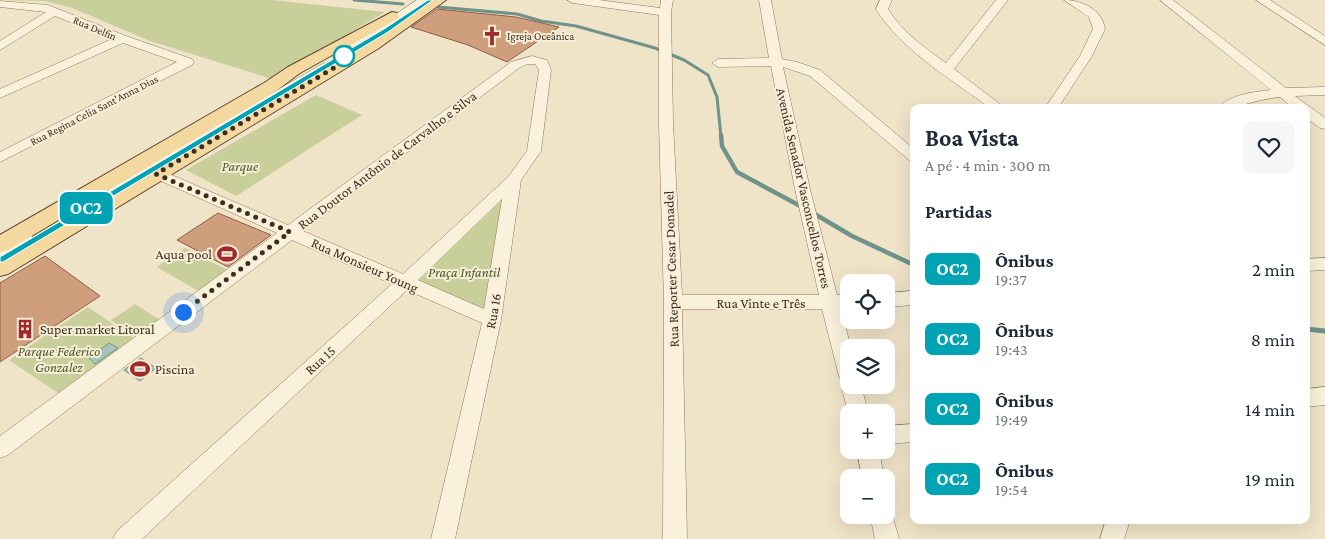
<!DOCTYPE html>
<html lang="pt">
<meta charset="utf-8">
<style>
:root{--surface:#fff;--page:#f6f6f7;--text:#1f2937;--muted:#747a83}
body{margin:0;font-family:"Crimson Pro",serif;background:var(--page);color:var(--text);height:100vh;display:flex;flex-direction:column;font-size:19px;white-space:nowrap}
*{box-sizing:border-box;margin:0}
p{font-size:16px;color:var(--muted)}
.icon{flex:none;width:28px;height:28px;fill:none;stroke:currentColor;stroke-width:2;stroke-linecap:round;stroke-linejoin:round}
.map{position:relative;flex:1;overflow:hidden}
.side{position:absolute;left:910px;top:104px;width:400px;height:420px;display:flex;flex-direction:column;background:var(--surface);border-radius:10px;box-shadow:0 5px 20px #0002}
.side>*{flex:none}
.badge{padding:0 10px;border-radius:8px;font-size:18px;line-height:32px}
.controls{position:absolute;left:840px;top:274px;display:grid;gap:10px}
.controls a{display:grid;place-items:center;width:55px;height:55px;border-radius:10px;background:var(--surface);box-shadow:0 5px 20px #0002;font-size:25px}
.you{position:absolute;width:25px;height:25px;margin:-12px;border:4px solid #fff;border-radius:50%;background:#1a73e8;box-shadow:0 0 0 8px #1a73e833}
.map>.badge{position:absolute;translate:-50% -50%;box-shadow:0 0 0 2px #fff}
h2{padding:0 15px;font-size:19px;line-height:45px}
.round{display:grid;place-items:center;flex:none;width:52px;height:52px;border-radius:10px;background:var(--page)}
.headline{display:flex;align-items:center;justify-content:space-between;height:85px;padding:0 15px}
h1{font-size:24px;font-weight:700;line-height:38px}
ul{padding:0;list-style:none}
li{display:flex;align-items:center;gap:15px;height:70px;padding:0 15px}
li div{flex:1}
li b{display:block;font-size:19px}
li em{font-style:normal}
li .badge{min-width:55px;font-weight:700;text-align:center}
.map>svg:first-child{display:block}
</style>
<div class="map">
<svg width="1325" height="539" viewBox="0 0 1325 539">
<rect width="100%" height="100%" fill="#f0e4c8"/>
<path fill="#c9cf9b" d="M0,0H272L385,12L272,79L150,41L72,8L45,1Z
M316,95L362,115L236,196L186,170Z
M508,191L486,315L412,282Z
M185,248L229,271L200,292L157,267Z
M135,304L160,320L137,338L111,320Z
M88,307L135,339L58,393L9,360Z"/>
<path fill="#a9c4bc" stroke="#6f938a" d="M109,343L118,348L95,364L89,358Z
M141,358L156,368L140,381L124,370Z"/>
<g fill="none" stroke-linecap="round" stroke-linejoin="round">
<path stroke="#6f938a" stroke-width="3" d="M354,0L403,4
M438,7L517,14L541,21L576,26L655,48L684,60L708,75L717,97L721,137"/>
<path stroke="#6f938a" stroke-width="4.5" d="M721,135L722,146L737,172L804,208
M813,213L852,236L914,265"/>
<path stroke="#6f938a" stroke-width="5" d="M1306,329L1325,331"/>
</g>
<path fill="#cf9f7d" stroke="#8d5f41" d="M437,9L516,17L559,27L507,62L468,45L411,27Z
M218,213L271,235L228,267L177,240Z
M45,256L100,296L0,362V283Z"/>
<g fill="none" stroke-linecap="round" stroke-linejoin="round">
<defs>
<path id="minor" d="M417,0H430L386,30L356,46L352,47L346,43L378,26Z
M567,0H599L660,8L661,0H673L671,12L673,123L682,295H819L795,189L771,66L718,67L712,63L718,59L769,58L759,0H771L782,59L797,62L820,70L914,149V161L909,160L810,76L783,67L810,189L837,295H849V309H841L851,348H849V385H861L868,412H849V414L848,412L841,385L842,382L839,376L822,309H682L687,539H663L664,302L659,123V15L573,3Z
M880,0H892L888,9C901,31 925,48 946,63L996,0H1008L954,69L1005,108H990C952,80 900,49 876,9Z
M1064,0C1082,0 1102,9 1105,29L1092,56L1058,108H1045L1080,56L1093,29L1089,17Z
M1160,0H1173L1286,88L1325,87V95L1295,96L1325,118V129L1320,128L1306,118V108H1293L1280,97C1258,99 1239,108 1218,108C1230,94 1254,92 1271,90Z
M1256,0H1270L1325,36V45Z
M0,1L48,5L126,36L192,59L194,62L192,65L0,162V152L177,62L123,43L0,98V89L112,39L55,16L0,50V41L46,12L0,7Z
M532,56L547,60L551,70L541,151L521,180L501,320L455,539H431L482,323L407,290L142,539H113L117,531L392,284L292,240L8,455L0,458V436L277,233L150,176L116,195L110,193L108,190L110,187L324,63L330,67L328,70L160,170L288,225L511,62ZM527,64H535L539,70L527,151L508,177L403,274L303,231L519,68ZM502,199L484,309L418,280Z
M25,233L31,235L33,239L31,243L0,259V245Z
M1325,258V270L1306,271V259Z
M914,291V305L886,307V293Z
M1325,387V405L1306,407V389Z
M914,424V442L886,444V426Z
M857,450H879L884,478H862Z
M886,506L890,507L899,539H875L870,515H886Z
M1106,520H1130L1124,539H1100Z"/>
<path id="major" d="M429,0H446L379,48L8,274L0,276V258L367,42Z
M392,12L397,13L399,16L397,19L300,73L276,91L8,250L0,252V235L264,83L288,67Z"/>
</defs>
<use href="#minor" stroke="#8d765c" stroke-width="1"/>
<use href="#major" stroke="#5b4430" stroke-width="2"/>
<use href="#minor" fill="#faf1dc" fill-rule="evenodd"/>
<use href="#major" fill="#f3d9a0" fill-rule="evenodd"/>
</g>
<path fill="#00a3b4" stroke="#fff" d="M428,0H433L388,32L3,262H0V257L384,29Z"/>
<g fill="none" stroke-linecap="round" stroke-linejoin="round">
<path stroke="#3d2e20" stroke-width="5" stroke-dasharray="0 9" d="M183,312L290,232L156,174L342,63L344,56"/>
</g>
<defs>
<symbol id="church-bare" viewBox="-9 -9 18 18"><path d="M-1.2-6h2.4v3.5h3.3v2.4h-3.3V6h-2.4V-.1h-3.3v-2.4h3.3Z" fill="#9e2a2b" stroke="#f7eed8" stroke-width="2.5" paint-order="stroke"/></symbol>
<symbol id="stadium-bare" viewBox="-9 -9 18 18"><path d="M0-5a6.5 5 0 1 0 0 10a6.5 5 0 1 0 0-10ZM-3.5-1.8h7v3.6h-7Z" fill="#9e2a2b" stroke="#f7eed8" stroke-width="2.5" paint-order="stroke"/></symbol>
<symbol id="building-bare" viewBox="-9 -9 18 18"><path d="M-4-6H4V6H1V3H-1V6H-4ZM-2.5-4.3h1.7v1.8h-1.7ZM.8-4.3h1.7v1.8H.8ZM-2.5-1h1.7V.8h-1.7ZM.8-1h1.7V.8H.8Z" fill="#9e2a2b" stroke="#f7eed8" stroke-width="2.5" paint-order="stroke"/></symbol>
</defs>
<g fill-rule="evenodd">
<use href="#church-bare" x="478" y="22" width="28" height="28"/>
<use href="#stadium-bare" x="213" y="240" width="28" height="28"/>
<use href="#building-bare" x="11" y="315" width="28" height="28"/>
<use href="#stadium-bare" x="126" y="355" width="28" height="28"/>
</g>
<circle fill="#fff" stroke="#00a3b4" stroke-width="2.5" cx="344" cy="56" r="10"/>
<g text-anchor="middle" stroke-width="4" stroke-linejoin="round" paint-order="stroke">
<g font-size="11" fill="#3d2e20" stroke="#f7eed8">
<text transform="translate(95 28) rotate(23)" y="4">Rua Delfin</text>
<text transform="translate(94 110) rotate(-27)" y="4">Rua Regina Celia Sant'Anna Dias</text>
</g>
<g font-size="11" fill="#3d2e20" stroke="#f7eed8" text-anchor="start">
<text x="507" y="40">Igreja Oceânica</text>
</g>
<g font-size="14" fill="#3d2e20" stroke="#f7eed8">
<text transform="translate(387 160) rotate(-37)" y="5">Rua Doutor Antônio de Carvalho e Silva</text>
<text transform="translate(804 188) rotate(77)" y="5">Avenida Senador Vasconcellos Torres</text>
<text transform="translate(365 265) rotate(24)" y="5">Rua Monsieur Young</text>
<text transform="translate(671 269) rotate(-92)" y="5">Rua Reporter Cesar Donadel</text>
<text x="761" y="308">Rua Vinte e Três</text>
<text transform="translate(493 311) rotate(-80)" y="5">Rua 16</text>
<text transform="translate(320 360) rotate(-42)" y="5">Rua 15</text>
</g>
<g font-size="14" font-style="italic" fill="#4d5a26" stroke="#f7eed8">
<text x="240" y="171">Parque</text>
<text x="464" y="277">Praça Infantil</text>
<text x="59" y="356">Parque Federico<tspan x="59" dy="16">Gonzalez</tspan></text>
</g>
<g font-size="14" fill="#3d2e20" stroke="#f7eed8" text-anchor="start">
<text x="212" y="259" text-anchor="end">Aqua pool</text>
<text x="40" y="334">Super market Litoral</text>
<text x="155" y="374">Piscina</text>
</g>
</g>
</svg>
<div class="controls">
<a><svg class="icon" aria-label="locate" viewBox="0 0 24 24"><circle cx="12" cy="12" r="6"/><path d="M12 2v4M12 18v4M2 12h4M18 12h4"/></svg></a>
<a><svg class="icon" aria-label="layers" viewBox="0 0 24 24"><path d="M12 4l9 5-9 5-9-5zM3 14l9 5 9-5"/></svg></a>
<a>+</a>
<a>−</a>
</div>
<div class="you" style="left:183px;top:312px"></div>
<b class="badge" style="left:86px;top:208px;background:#00a3b4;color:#fff">OC2</b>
<section class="side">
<div class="headline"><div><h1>Boa Vista</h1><p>A pé · 4 min · 300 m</p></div><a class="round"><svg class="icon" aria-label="heart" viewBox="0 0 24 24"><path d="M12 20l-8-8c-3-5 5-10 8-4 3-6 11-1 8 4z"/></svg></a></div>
<h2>Partidas</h2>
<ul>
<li><span class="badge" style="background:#00a3b4;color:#fff">OC2</span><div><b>Ônibus</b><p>19:37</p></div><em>2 min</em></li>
<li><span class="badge" style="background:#00a3b4;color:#fff">OC2</span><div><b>Ônibus</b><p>19:43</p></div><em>8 min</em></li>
<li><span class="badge" style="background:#00a3b4;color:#fff">OC2</span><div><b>Ônibus</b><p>19:49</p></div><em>14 min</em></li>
<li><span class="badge" style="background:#00a3b4;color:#fff">OC2</span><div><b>Ônibus</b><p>19:54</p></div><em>19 min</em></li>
</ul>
</section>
</div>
